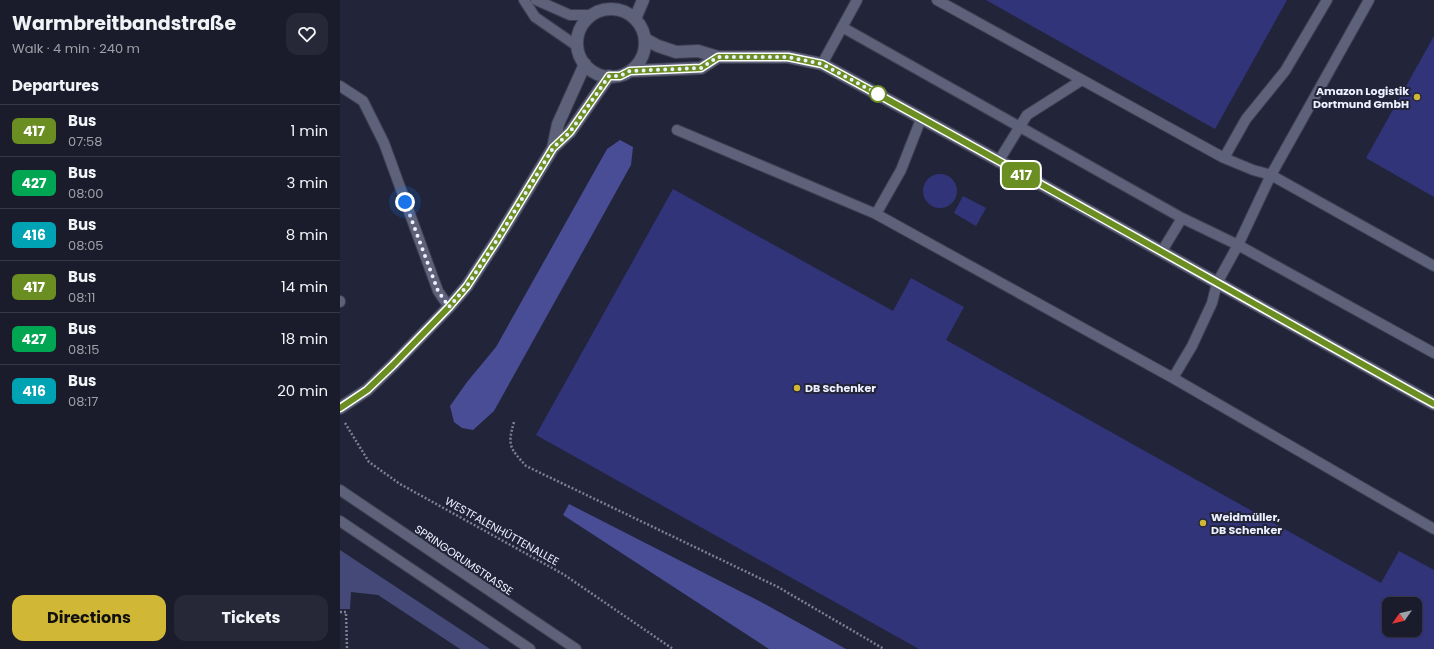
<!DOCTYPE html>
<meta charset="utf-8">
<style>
:root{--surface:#1a1b2b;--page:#272837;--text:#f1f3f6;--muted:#9fa1a9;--line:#383947;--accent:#d0b736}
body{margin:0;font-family:Poppins,sans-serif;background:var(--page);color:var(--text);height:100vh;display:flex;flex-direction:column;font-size:15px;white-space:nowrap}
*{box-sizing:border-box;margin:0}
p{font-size:13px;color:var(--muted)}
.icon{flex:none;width:22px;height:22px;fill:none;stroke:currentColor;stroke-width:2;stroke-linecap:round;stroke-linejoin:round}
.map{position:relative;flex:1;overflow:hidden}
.drawer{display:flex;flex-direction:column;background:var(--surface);width:340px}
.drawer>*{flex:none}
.badge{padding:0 8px;border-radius:6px;font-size:14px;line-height:26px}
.needle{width:26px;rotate:236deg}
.fabs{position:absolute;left:1042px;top:597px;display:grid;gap:8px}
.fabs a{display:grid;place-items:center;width:40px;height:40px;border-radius:8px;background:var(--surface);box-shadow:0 1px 3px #0004,0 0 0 1px var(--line);font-size:20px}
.you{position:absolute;width:20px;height:20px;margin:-10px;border:3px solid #fff;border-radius:50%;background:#1a73e8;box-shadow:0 0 0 6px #1a73e833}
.map>.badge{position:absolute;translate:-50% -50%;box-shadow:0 0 0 2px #fff}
h2{padding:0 12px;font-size:15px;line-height:36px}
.round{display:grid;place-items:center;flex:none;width:42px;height:42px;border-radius:12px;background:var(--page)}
.overview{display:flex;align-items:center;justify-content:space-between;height:68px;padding:0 12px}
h1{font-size:19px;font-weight:700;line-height:30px}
.cta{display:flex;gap:8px;margin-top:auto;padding:8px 12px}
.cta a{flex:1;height:46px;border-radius:12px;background:var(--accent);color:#111;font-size:16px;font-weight:700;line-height:46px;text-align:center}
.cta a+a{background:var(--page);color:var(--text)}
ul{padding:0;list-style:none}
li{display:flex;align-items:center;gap:12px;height:52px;padding:0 12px;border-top:1px solid var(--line)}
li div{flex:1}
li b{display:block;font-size:15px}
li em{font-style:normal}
li .badge{min-width:44px;font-weight:700;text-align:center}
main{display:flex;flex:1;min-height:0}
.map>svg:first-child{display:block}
</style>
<main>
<section class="drawer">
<div class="overview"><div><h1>Warmbreitbandstraße</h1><p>Walk · 4 min · 240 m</p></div><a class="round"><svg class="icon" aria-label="heart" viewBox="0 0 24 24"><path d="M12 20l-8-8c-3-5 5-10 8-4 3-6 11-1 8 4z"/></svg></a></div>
<h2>Departures</h2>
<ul>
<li><span class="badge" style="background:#6b8e23;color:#fff">417</span><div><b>Bus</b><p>07:58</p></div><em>1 min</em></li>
<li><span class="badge" style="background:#00a651;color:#fff">427</span><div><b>Bus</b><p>08:00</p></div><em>3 min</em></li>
<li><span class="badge" style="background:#00a3b4;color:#fff">416</span><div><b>Bus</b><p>08:05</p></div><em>8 min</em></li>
<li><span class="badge" style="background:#6b8e23;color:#fff">417</span><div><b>Bus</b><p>08:11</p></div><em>14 min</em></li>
<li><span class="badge" style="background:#00a651;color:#fff">427</span><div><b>Bus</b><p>08:15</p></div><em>18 min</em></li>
<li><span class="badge" style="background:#00a3b4;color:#fff">416</span><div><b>Bus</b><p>08:17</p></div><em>20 min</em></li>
</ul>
<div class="cta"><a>Directions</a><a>Tickets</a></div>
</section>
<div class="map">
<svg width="1094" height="649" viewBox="0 0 1094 649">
<rect width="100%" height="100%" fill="#222439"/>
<path fill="#444977" d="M0,550L150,649H120L38,595L11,592L10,609H0Z"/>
<path fill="#484d95" d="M280,140L293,147L291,165L154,411L133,430L122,428L114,422L110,406L127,382L156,347L267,149Z
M229,504L423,603L506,649H429L223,515Z"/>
<path fill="#32347a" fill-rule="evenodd" d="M646,0H947L875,129Z
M1094,36V197L1026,158Z
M583 191a17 17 0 1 1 34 0a17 17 0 1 1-34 0Z
M333,189L553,311L571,278L624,307L606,340L1041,583L1059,551L1094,570V649H579L196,435ZM1049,604H1075V630H1049Z
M623,196L646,208L636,226L614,213Z"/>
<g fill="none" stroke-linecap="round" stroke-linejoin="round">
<defs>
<path id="lane" d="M184,0L195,17L237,46
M196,0L230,15H251
M597,0L884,158L913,170L931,175L1094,266
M502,27L842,218L898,245L1094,353
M482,64L517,0
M0,86L23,101L44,143L98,291L109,307
M337,130L536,214L833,378L1094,529
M884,158L906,119L945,71L987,0
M658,162L687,115L742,80
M536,214L561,170L581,119
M822,251L842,218
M0,301V302
M833,378L852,346L872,303L877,283L898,245L931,175L1029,0
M0,490L236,649
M0,521L190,649"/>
<path id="street" d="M237 43a34 34 0 1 1 68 0a34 34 0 1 1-68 0Z
M295,19L303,0
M305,39L318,46L336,52L358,51L378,57H448L482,64C688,175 890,291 1094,404
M290,71L361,68L378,57
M213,148L218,124L245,64
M0,408L27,390L53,365L109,307L127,286L157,240L213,148L230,132L269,76"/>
</defs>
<use href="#lane" stroke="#3d3f51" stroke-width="12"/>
<use href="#street" stroke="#3d3f51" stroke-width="14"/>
<path stroke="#7e8092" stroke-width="2.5" stroke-dasharray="2 2" stroke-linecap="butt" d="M174,422C167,446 170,448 186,466L438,587L544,649
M5,423L29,462L60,484L223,574L333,649
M0,612H6L7,649"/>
<use href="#lane" stroke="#5d6179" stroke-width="10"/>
<use href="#street" stroke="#5d6179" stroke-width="12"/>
</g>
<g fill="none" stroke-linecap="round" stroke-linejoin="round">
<defs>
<path id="line" d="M0,408L27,390L53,365L109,307L127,286L157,240L213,148L230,132L269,76H280L290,71L361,68L378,57H448L482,64C688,175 890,291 1094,404"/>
</defs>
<use href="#line" stroke="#fff" stroke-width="9"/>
<use href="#line" stroke="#6b8e23" stroke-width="6"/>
<path stroke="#edf0fe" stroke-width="4" stroke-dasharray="0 7.2" d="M65,202L98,291L109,307L127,286L157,240L213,148L230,132L269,76H280L290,71L361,68L378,57H448L482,64L538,94"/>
</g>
<circle fill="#fff" stroke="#6b8e23" stroke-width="2" cx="538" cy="94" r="8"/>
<g fill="#d0b736" stroke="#222439" stroke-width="1.5">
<circle cx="1077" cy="97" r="4"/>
<circle cx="457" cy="388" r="4"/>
<circle cx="863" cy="523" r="4"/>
</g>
<g text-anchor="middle" stroke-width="4" stroke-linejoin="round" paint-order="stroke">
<g font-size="11" font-weight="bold" fill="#edf0fe" stroke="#222439" text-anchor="start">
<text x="1069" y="95" text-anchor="end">Amazon Logistik<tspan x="1069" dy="13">Dortmund GmbH</tspan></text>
<text x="465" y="392">DB Schenker</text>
<text x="871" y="521">Weidmüller,<tspan x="871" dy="13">DB Schenker</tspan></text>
</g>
<g font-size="11" fill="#edf0fe" stroke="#222439">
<text transform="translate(162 531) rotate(29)" y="4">WESTFALENHÜTTENALLEE</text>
<text transform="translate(124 560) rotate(34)" y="4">SPRINGORUMSTRASSE</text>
</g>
</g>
</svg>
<div class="fabs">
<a><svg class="needle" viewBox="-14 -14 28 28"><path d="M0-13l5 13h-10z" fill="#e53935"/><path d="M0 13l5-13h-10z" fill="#9fa1a9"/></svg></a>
</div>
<div class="you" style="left:65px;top:202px"></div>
<b class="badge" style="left:681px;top:175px;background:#6b8e23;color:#fff">417</b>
</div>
</main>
